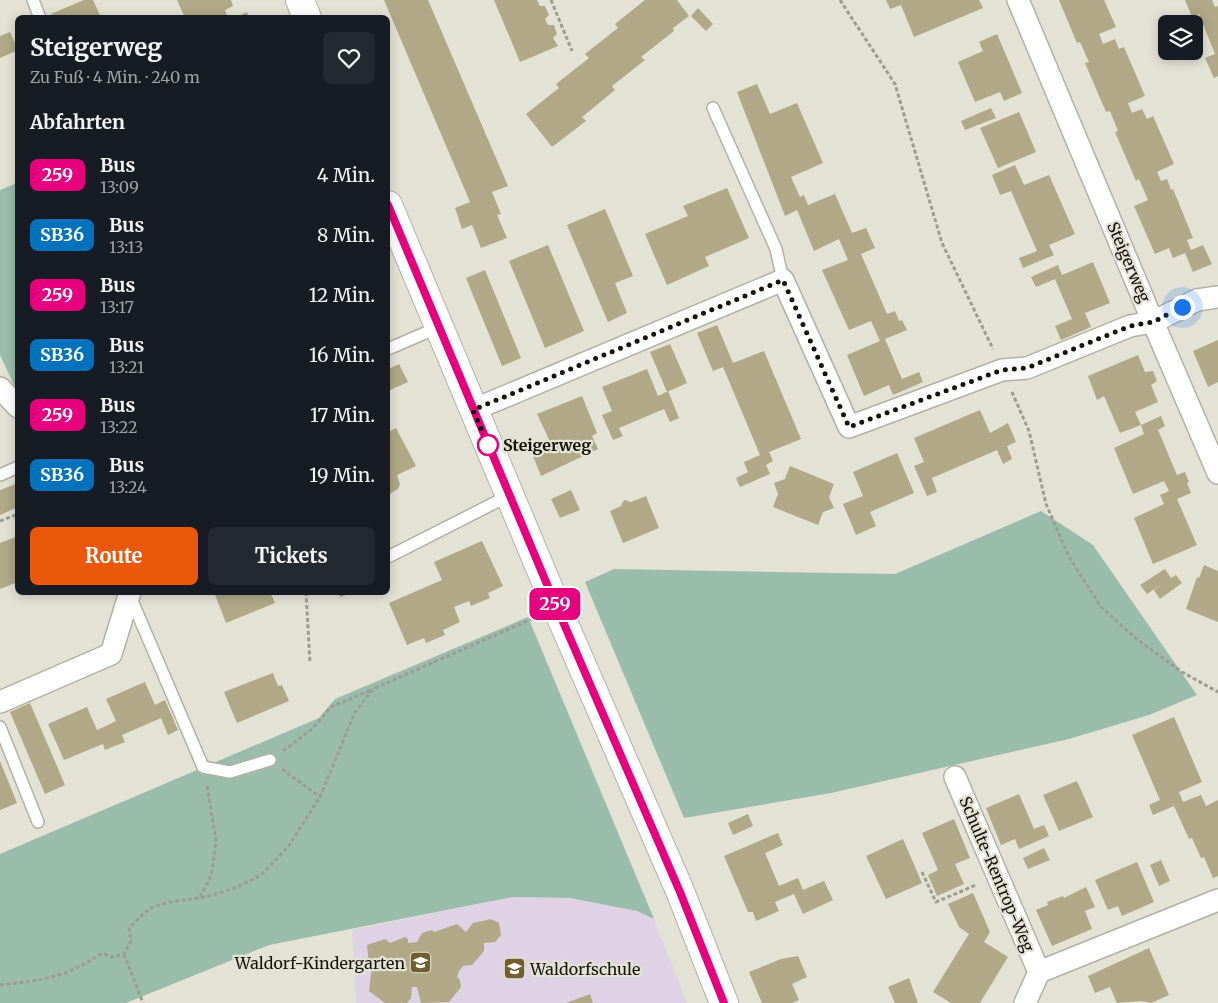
<!DOCTYPE html>
<html lang="de">
<meta charset="utf-8">
<style>
:root{--surface:#171b24;--page:#242831;--text:#f1f3f6;--muted:#9ea1a6;--accent:#ea580c}
body{margin:0;font-family:Merriweather,serif;background:var(--page);color:var(--text);height:100vh;display:flex;flex-direction:column;font-size:19px;white-space:nowrap}
*{box-sizing:border-box;margin:0}
p{font-size:16px;color:var(--muted)}
.icon{flex:none;width:28px;height:28px;fill:none;stroke:currentColor;stroke-width:2;stroke-linecap:round;stroke-linejoin:round}
.map{position:relative;flex:1;overflow:hidden}
.panel{position:absolute;left:15px;top:15px;width:375px;height:580px;display:flex;flex-direction:column;background:var(--surface);border-radius:8px;box-shadow:0 2px 12px #0003}
.panel>*{flex:none}
.badge{padding:0 10px;border-radius:8px;font-size:18px;line-height:32px}
.tools{position:absolute;left:1158px;top:15px;display:grid;gap:10px}
.tools a{display:grid;place-items:center;width:45px;height:45px;border-radius:8px;background:var(--surface);box-shadow:0 2px 12px #0003;font-size:25px}
.you{position:absolute;width:25px;height:25px;margin:-12px;border:4px solid #fff;border-radius:50%;background:#1a73e8;box-shadow:0 0 0 8px #1a73e833}
.map>.badge{position:absolute;translate:-50% -50%;box-shadow:0 0 0 2px #fff}
h2{padding:0 15px;font-size:19px;line-height:45px}
.round{display:grid;place-items:center;flex:none;width:52px;height:52px;border-radius:8px;background:var(--page)}
.overview{display:flex;align-items:center;justify-content:space-between;height:85px;padding:0 15px}
h1{font-size:24px;font-weight:700;line-height:38px}
.cta{display:flex;gap:10px;margin-top:auto;padding:10px 15px}
.cta a{flex:1;height:58px;border-radius:8px;background:var(--accent);color:#fff;font-size:20px;font-weight:700;line-height:58px;text-align:center}
.cta a+a{background:var(--page);color:var(--text)}
ul{padding:0;list-style:none}
li{display:flex;align-items:center;gap:15px;height:60px;padding:0 15px}
li div{flex:1}
li b{display:block;font-size:19px}
li em{font-style:normal}
li .badge{min-width:55px;font-weight:700;text-align:center}
.map>svg:first-child{display:block}
</style>
<div class="map">
<svg width="1218" height="1003" viewBox="0 0 1218 1003">
<rect width="100%" height="100%" fill="#e4e1d5"/>
<path fill="#dfd2e5" d="M513,897L570,898L637,911L654,919L687,1003H356L352,930Z"/>
<path fill="#9abdab" d="M17,183V391L0,355V190Z
M1041,511L1093,545L1197,695L1149,715L1069,739L831,793L684,818L585,582L614,569L895,574Z
M528,617L654,919L637,911L570,898L513,897L269,945L126,1003H0V854L319,718L335,699Z"/>
<path fill="#b0a887" d="M84,0H93L100,15L95,18H53L51,14Z
M177,0H231L233,6L225,10L228,18H185Z
M384,0H428L508,186L492,192L501,214L497,215L507,238L481,248L472,225L462,229L455,208L470,202Z
M494,0H537L540,6H545L549,15L545,19L548,25H554L557,34L553,38L558,46L520,62Z
M645,0H677L689,16L673,28L674,31L641,57L645,60L612,86L615,90L582,117L586,121L552,147L526,114L559,88L556,84L589,58L585,54L618,28L615,24Z
M886,0H979L983,8L914,37L901,5L890,9Z
M1059,0H1104L1116,27L1099,34L1103,44L1115,39L1119,49L1124,47L1145,96L1128,103L1132,113L1142,109L1147,119L1153,116L1174,164L1157,172L1161,181L1167,179L1171,190L1173,189L1193,238L1187,240L1191,250L1203,245L1212,264L1193,272L1185,253L1173,258L1169,248L1155,254L1134,206L1148,200L1139,179L1136,181L1115,132L1118,131L1110,111L1106,112L1085,63L1089,62L1084,51L1080,42L1077,43Z
M1185,0H1212L1215,7L1218,6V76L1214,78L1205,58L1215,54L1199,14L1192,17Z
M698,8L713,24L706,31L691,16Z
M247,12L249,18H234Z
M10,32L18,50L0,58V36Z
M997,34L1022,93L1004,101L1000,92L975,102L958,62L983,51L979,42Z
M757,84L770,114L797,103L823,163L791,177L800,197L804,195L808,205L835,194L852,233L866,228L875,248L861,254L887,314L895,311L899,321L902,320L907,330L885,339L902,379L919,372L923,382L893,395L889,385L864,396L847,355L880,341L871,321L849,330L822,270L848,260L839,239L814,251L797,210L785,216L737,92Z
M991,108L996,118L965,130L961,121Z
M1019,112L1036,152L998,168L980,128Z
M1015,165L1024,185L1049,175L1075,234L1049,245L1054,255L1023,268L1019,258L1037,251L1011,191L1000,195L992,175Z
M727,188L749,238L705,257L709,266L667,285L645,234L688,216L683,206Z
M605,209L633,276L615,283L627,313L608,322L567,225Z
M548,245L584,331L545,348L509,261Z
M1093,262L1110,303L1085,313L1091,327L1061,340L1055,326L1072,319L1055,279L1036,287L1031,277L1058,265L1062,275Z
M485,270L521,358L502,366L466,278Z
M717,325L733,363L764,351L801,439L769,452L773,461L766,465L770,474L740,487L736,478L748,472L744,462L760,455L723,367L713,371L697,333Z
M1218,340V382L1208,387L1193,351Z
M670,344L687,383L667,392L650,352Z
M1138,355L1145,372L1153,371L1157,381L1151,385L1158,402L1135,412L1141,425L1120,433L1104,396L1097,400L1088,376Z
M399,364L408,382L388,391V369Z
M647,369L658,396L668,391L679,418L670,422L664,409L619,428L623,436L613,440L602,415L612,411L602,387Z
M582,396L597,433L592,436L598,449L541,476L533,456L553,448L537,414Z
M980,410L990,433L1008,423L1016,442L1007,446L1012,459L1003,464L997,450L932,478L937,492L927,496L914,466L924,462L914,438Z
M1161,416L1165,426L1158,430L1177,475L1185,472L1189,482L1187,483L1191,493L1177,499L1197,545L1153,564L1134,518L1164,504L1160,495L1169,491L1164,481L1133,494L1114,448L1144,434L1141,425Z
M396,428L416,466L397,475L400,484L398,489L388,495V432Z
M897,453L914,493L870,512L876,526L856,535L843,504L863,496L853,472Z
M790,466L834,484L829,497L834,508L823,512L818,525L773,507L778,494L774,483L785,479Z
M18,483V507L0,515V490Z
M571,490L580,510L560,518L551,499Z
M646,496L659,528L623,543L610,511L621,506L624,500L631,502Z
M18,536V582L0,589V543Z
M482,541L503,586L488,593L490,598L471,606L469,601L454,607L460,622L443,630L445,635L426,643L424,638L407,645L389,603L442,580L434,562Z
M1204,565L1218,571V622L1186,609L1197,577L1199,578Z
M1165,569L1171,578L1176,575L1182,583L1160,599L1154,590L1165,582L1147,594L1140,585Z
M214,592H270L275,603L226,623Z
M338,592H351V593L340,597Z
M273,673L278,686L282,685L289,701L237,723L224,692Z
M145,682L155,705L165,700L178,730L168,735L161,718L122,735L125,742L105,750L103,744L64,760L48,724L87,707L97,730L106,726L116,721L106,699Z
M30,703L65,785L45,794L10,712Z
M1174,717L1202,782L1179,792L1183,802L1201,795L1206,806L1218,800V876L1213,878L1204,857L1201,858L1192,838L1189,839L1174,806L1153,815L1149,805L1160,800L1132,735Z
M0,761L17,803L0,810Z
M1077,781L1093,817L1059,831L1043,795Z
M1019,794L1034,829L1044,825L1049,836L1019,849L1015,839L1001,845L986,808Z
M748,814L753,826L733,835L728,823Z
M954,819L970,858L955,864L964,884L937,896L928,875L938,870L922,833Z
M778,833L783,845L765,853L779,886L798,878L803,890L824,881L833,900L803,914L794,894L775,902L779,911L756,921L753,912H748L724,856Z
M903,839L922,883L886,899L866,856Z
M1044,848L1050,860L1028,869L1023,858Z
M1161,860L1170,881L1159,886L1150,865Z
M1137,862L1154,902L1122,916L1118,906L1108,910L1095,880Z
M1086,887L1095,907L1085,911L1092,929L1052,946L1036,910L1048,905L1047,902L1063,896L1064,898Z
M973,893L990,932L984,942L1008,957L980,1003H951L933,992L969,934L959,927L948,904Z
M491,919L499,923L501,935L495,942L484,943V951L472,965L463,966L459,971L457,977L460,980L461,987L449,1002L421,1003L417,987H412L411,998L407,1003H385L369,991L372,966L369,965L367,945L385,939L390,943L405,937L408,939V943L417,942L422,933L432,930L434,932L457,924L466,932L473,923Z
M1149,948L1169,995L1151,1003L1141,1001L1117,1003L1110,987L1095,993L1088,976Z
M798,956L807,977L792,984L799,1000L792,1003H762L749,972L781,959Z
M909,978L918,1003H895L888,987Z
M590,994L593,1003H566Z"/>
<g fill="none" stroke-linecap="round" stroke-linejoin="round">
<defs>
<path id="service" d="M33,0L40,18
M713,108L776,249L783,280
M388,349L439,327
M0,475L18,467
M388,557L510,495
M130,596L203,767L230,772L270,760
M0,727L38,822"/>
<path id="minor" d="M1218,297L1197,300L1153,322L1218,473
M0,388L18,407
M473,410L783,280L849,427L1002,370L1027,368L1130,326L1153,322L1018,0
M0,702L111,654L130,592
M955,777L1039,972L1218,900
M1025,1003L1039,972"/>
<path id="secondary" d="M300,0L307,18
M388,205L554,601L680,891L724,1003"/>
</defs>
<use href="#service" stroke="#b3b1a4" stroke-width="14"/>
<use href="#minor" stroke="#b3b1a4" stroke-width="24"/>
<use href="#secondary" stroke="#b3b1a4" stroke-width="30"/>
<path stroke="#9d9b92" stroke-width="3" stroke-dasharray="4 2.5" stroke-linecap="butt" d="M551,0L572,51
M840,0L895,84L942,243L993,349
M1012,392L1029,431L1046,504L1069,557L1101,607L1139,641L1182,672L1218,692
M0,521L18,514
M306,592L310,663
M283,751L312,729L331,707L371,690
M282,769L320,797
M922,872L936,902L976,885
M200,897L211,876L216,841L207,785
M124,954L143,1003
M0,985C40,981 68,977 102,953L112,957L124,954L131,941L129,928L150,908L170,902L206,897L235,888L261,875L288,847L320,797L355,712L373,689L534,618"/>
<use href="#service" stroke="#fff" stroke-width="11"/>
<use href="#minor" stroke="#fff" stroke-width="21"/>
<use href="#secondary" stroke="#fff" stroke-width="28"/>
</g>
<g fill="none" stroke-linecap="round" stroke-linejoin="round">
<defs>
<path id="line" d="M388,205L554,601L680,892L724,1003"/>
</defs>
<use href="#line" stroke="#fff" stroke-width="11"/>
<use href="#line" stroke="#e6007e" stroke-width="8"/>
<path stroke="#14130e" stroke-width="5" stroke-dasharray="0 9" d="M488,445L473,410L783,280L849,427L1002,370L1027,368L1130,326L1153,322L1182,307"/>
</g>
<defs>
<symbol id="school-square" viewBox="-11 -11 22 22"><rect x="-9" y="-9" width="18" height="18" rx="4" fill="#705e2c" stroke="#e4e1d5"/><path d="M0-5L7-2L0 1L-7-2ZM-4 1L0 2.5L4 1V4Q0 6-4 4Z" fill="#fff"/></symbol>
</defs>
<g fill-rule="evenodd">
<use href="#school-square" x="408" y="950" width="25" height="25"/>
<use href="#school-square" x="502" y="956" width="25" height="25"/>
</g>
<circle fill="#fff" stroke="#e6007e" stroke-width="2.5" cx="488" cy="445" r="10"/>
<g text-anchor="middle" stroke-width="4.5" stroke-linejoin="round" paint-order="stroke">
<g font-size="16" fill="#14130e" stroke="#e4e1d5">
<text transform="translate(1129 262) rotate(67)" y="6">Steigerweg</text>
<text transform="translate(997 874) rotate(67)" y="6">Schulte-Rentrop-Weg</text>
</g>
<g font-size="16" font-weight="bold" fill="#14130e" stroke="#e4e1d5" text-anchor="start">
<text x="503" y="451">Steigerweg</text>
</g>
<g font-size="16" fill="#14130e" stroke="#e4e1d5" text-anchor="end">
<text x="405" y="969">Waldorf-Kindergarten</text>
<text x="530" y="975" text-anchor="start">Waldorfschule</text>
</g>
</g>
</svg>
<div class="tools">
<a><svg class="icon" aria-label="layers" viewBox="0 0 24 24"><path d="M12 4l9 5-9 5-9-5zM3 14l9 5 9-5"/></svg></a>
</div>
<div class="you" style="left:1182px;top:307px"></div>
<b class="badge" style="left:555px;top:604px;background:#e6007e;color:#fff">259</b>
<section class="panel">
<div class="overview"><div><h1>Steigerweg</h1><p>Zu Fuß · 4 Min. · 240 m</p></div><a class="round"><svg class="icon" aria-label="heart" viewBox="0 0 24 24"><path d="M12 20l-8-8c-3-5 5-10 8-4 3-6 11-1 8 4z"/></svg></a></div>
<h2>Abfahrten</h2>
<ul>
<li><span class="badge" style="background:#e6007e;color:#fff">259</span><div><b>Bus</b><p>13:09</p></div><em>4 Min.</em></li>
<li><span class="badge" style="background:#0072bc;color:#fff">SB36</span><div><b>Bus</b><p>13:13</p></div><em>8 Min.</em></li>
<li><span class="badge" style="background:#e6007e;color:#fff">259</span><div><b>Bus</b><p>13:17</p></div><em>12 Min.</em></li>
<li><span class="badge" style="background:#0072bc;color:#fff">SB36</span><div><b>Bus</b><p>13:21</p></div><em>16 Min.</em></li>
<li><span class="badge" style="background:#e6007e;color:#fff">259</span><div><b>Bus</b><p>13:22</p></div><em>17 Min.</em></li>
<li><span class="badge" style="background:#0072bc;color:#fff">SB36</span><div><b>Bus</b><p>13:24</p></div><em>19 Min.</em></li>
</ul>
<div class="cta"><a>Route</a><a>Tickets</a></div>
</section>
</div>
